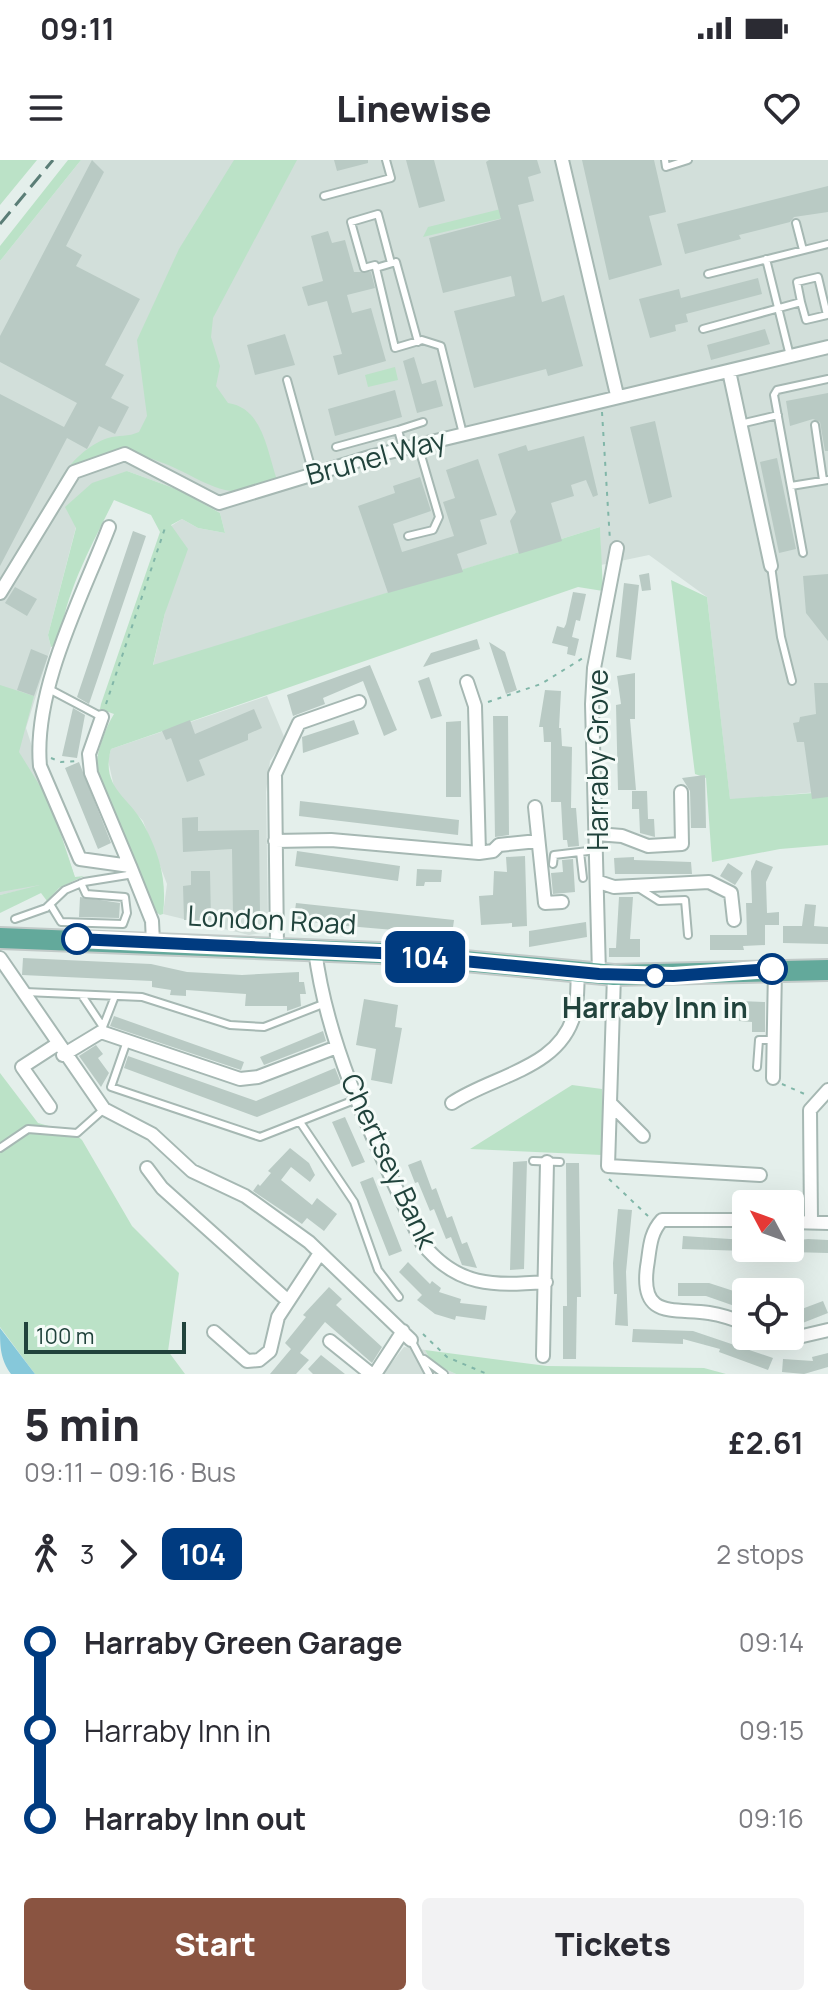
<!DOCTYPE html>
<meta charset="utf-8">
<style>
:root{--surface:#fff;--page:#f2f2f3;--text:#2b2b33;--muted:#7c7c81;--accent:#8a5441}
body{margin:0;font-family:Manrope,sans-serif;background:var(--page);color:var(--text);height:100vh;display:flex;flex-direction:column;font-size:30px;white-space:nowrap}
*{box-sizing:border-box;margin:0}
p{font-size:26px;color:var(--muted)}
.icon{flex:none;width:44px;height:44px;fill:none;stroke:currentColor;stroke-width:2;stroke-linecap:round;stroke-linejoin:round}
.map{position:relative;height:1214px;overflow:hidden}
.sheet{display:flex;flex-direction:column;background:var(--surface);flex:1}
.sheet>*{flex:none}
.badge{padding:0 16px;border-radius:12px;font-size:28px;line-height:52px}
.needle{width:52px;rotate:311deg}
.controls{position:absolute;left:732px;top:1030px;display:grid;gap:16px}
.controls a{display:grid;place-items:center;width:72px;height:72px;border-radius:8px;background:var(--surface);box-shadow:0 8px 32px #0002;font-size:40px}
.scale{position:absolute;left:24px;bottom:20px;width:162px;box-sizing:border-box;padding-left:8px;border:4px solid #21433c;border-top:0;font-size:22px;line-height:28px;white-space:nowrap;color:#21433c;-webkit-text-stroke:6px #f5fbf8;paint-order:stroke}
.map>.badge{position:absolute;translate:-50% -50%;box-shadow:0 0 0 4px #fff}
.legs{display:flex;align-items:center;gap:12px;height:88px;padding:0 24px;font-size:26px}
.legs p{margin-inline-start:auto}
.overview{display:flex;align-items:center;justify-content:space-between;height:136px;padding:0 24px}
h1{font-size:44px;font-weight:800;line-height:60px}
.button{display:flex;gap:16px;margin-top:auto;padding:16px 24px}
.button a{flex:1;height:92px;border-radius:8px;background:var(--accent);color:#fff;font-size:32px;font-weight:800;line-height:92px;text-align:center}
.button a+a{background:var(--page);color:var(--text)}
ul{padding:0 24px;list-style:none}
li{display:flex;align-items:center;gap:28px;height:88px;font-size:30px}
li i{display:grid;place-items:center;width:12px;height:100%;margin:0 10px;background:currentColor}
li i::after{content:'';width:20px;height:20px;margin:-10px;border:6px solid;border-radius:50%;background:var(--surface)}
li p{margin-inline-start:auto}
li:first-child i{background:linear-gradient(#0000 50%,currentColor 0)}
li:last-child i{background:linear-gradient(currentColor 50%,#0000 0)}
.status{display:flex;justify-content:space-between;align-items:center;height:56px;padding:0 40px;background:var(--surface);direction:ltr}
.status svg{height:22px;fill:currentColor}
header{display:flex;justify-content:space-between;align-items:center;height:104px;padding:0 24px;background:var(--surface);font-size:36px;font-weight:800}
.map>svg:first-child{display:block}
</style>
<div class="status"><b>09:11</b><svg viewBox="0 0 49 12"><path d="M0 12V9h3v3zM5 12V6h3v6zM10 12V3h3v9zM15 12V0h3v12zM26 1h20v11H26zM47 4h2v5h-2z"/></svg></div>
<header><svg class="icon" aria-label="menu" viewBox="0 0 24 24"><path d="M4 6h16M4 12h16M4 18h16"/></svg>Linewise<svg class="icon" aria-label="heart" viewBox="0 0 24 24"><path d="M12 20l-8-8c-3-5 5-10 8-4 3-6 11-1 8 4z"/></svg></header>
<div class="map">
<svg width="828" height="1214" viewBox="0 0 828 1214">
<rect width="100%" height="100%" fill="#e4efeb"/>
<path fill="#d2dfda" d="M81,0H828V631L730,640L707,437L649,395L601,405L600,367L153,506L165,453L171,366L182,359L198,368L225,373L220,353L179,330L127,311L76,367L48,475L51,487L26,568L75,718L0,735V101Z
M267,536L285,579L270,601L266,632L268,762L261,773L249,775L163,754L167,724L143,661L115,631L108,600L111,589Z
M404,1187L425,1190L435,1209H445L456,1214H383Z"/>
<path fill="#bbe2c7" d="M0,0H37L0,45Z
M68,0H81L0,101V86Z
M234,0H297L213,158L211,177L220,206L216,226L228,243C263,248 267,291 277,320C266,324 253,330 241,331C225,333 207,324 193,317C136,288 116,286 60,320C69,303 89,284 108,278C119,275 128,277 139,272L147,256L137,180L179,89Z
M517,45L520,54L423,77L428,67Z
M395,207L398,220L368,227L365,215Z
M127,311L179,330L220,353L225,373L198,368L182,359L171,365L188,389L165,453L153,505L600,367L603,431L578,427L111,589C100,628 130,637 144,665C160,695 167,721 163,754L160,755C128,731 102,647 97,607C96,592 106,567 114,554L100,549L101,544L160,372L151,355L114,340C92,385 65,432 59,484L51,487L48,475L76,368L65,347L92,323Z
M671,420L707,437L730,639L828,632V685L780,689L712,702L706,618L695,614Z
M0,525L34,536L19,592L50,642L75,717L84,716L59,728L47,741L41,733L0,753V735L40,725L0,732Z
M0,913L38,963L74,973L82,980L132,1066L179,1113L168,1191L185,1214H35L0,1167Z
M572,925L602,929V995L470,989Z
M425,1190L547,1206L704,1208L726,1214H456L445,1209H435Z"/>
<path fill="#86c8da" d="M0,1167V1168L35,1214H11C0,1199 0,1186 0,1167Z"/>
<path fill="#b9cac4" d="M92,0L104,12L66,86L82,95L76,106L140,139L105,205L124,215L111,238L129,247L115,274L99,266L87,289L67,278L0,406V234L64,267L77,243L0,202V176Z
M334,0H368V3L337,11Z
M406,0H434L445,41L419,48Z
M489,0H537L541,13L528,17L534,41L518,45L542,142L564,135L583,206L548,216L546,209L474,228L454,151L515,136L511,116L443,133L429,78L501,59L486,2Z
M582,0H654L666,52L649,56L662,105L609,120Z
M828,26V52L794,57L790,62L739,75L741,79L685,94L677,64Z
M328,71L332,83L345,80L354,112H371L375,128L347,135L352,153L371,148L386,201L338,215L333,196L342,194L327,141L308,146L302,127L323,121L311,76Z
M758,118L762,134L686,154L688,162L675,165L676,171L650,178L639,139L679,129L681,138Z
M765,169L770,184L711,200L707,185Z
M285,174L295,205L255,215L247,185Z
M414,197L422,224L436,220L443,246L417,253L403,201Z
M395,230L402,257L335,276L328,249Z
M828,233V291H825L820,262L813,259L790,266L786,241Z
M655,261L672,337L649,344L630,267Z
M584,276L598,335L593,337L586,320L571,325L574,336L551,343L562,381L519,394L510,361L516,352L498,294L526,285L528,291Z
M777,298L796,389L779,393L760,302Z
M478,299L497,355L480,360L487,384L457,394L463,412L388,433L358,346L395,333L393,326L420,317L431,351L393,364L402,392L454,376L443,342L455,338L446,310Z
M133,371L146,376L89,544L77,537Z
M649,413L651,430L642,431L639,415Z
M828,414V481L806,453L803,416Z
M624,423L639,425L631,500L616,497Z
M15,427L37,439L27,456L5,443Z
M573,432L586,434L580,461L576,460L572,477L579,479L575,496L567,494L568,487L552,483L557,466L564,468L566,464Z
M477,479L480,489L423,507L431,493Z
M489,482L505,492L517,530L506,534Z
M31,489L48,496L34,536L17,530Z
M370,505L397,570L384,576L363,521L323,538L325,544L293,556L287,535Z
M635,513V559H630L636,630H618L616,545L621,544L617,516Z
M429,517L442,556L431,559L418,521Z
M814,523H828V637L812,639L804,582H797L793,563L799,562L800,557L816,554Z
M545,530L561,531L559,568H561L562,586L572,587L571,648H576L579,686L568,687L567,680H563L561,642H551V582H544L543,567H539Z
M73,548L85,555L77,598L62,596Z
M254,549L262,568L248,574V580L199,600L205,615L187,622L171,578L166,580L162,571L190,560L195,574Z
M493,556H508L509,675L495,677Z
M354,560L359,574L303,593L302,577Z
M461,561V637H446V562Z
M79,602L111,683L98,689L65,608Z
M705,615L706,668H691L690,631L682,618Z
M632,631H647L648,659H654L655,677L640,673L639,649H632Z
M300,641L459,660L458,675L299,656Z
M198,657V671L259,670L260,756H233L232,689L183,692L182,658Z
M297,691L400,706L398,721L295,706Z
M525,696L527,766L512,767V763L481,765L479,736L493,735L494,711L507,712L506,697Z
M634,697V700L691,702L692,714H615L614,698Z
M573,699L575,732L553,734L551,713L563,712L562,700Z
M756,700L773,707L766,722L767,753L779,752V765H765V785L743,786L744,790H710V775H747L746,743H752L751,711Z
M728,703L743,713L735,725L720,716Z
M417,709L442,710L441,722H425L424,726H416Z
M191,711H210L211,760H184L183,726L191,725Z
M80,737L120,743L119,758L79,757Z
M619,737H633L630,779H640V797H609V788H616Z
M296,743L454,760L452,775L324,764L294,758Z
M805,744L816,745L814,766L828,767V784L783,783V766H802Z
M586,762L587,777L529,787V771Z
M23,798L151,804L187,812L242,815L299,812V822H304L306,834H300L301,846L287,851V846H245L246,834L186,830V836L170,835L171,830L152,827V821L22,815Z
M364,839L398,845L395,867L402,868L392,924L371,920L376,889L356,885Z
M740,841L765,842V872H752V862L739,861Z
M114,856L244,902L241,910L110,866Z
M323,871L326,881L264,905L260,897Z
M96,885L103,894L98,898L109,913L101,927L79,896Z
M128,896L256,941L335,908L341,923L257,957L124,908Z
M345,957L365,1002L352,1007L332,962Z
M290,988L309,1003L315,1015L310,1022L291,1007L281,1020L312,1045L317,1038L337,1054L324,1071L307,1058L302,1064L253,1031L258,1024L260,1026L271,1013L268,1011Z
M421,1000L432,1030L436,1028L447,1058L452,1056L462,1084L467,1082L477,1108L462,1105L451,1077L446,1079L434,1049L430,1051L418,1022L415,1023L408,1005Z
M527,1001L524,1109L510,1110L513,1002Z
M566,1003H579L581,1137H577L576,1199H563V1146H567Z
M373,1017L402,1091L389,1096L360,1022Z
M618,1049L632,1050L626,1112L628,1166L615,1165L617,1134H614L613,1103Z
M683,1076L746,1080V1091L682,1089Z
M808,1079L828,1080V1093L790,1092V1081Z
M408,1102L430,1124L432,1121L441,1128L439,1132L461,1139L460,1143L487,1146L485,1160L456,1156L455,1160L435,1154L417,1140L422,1135L399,1112Z
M678,1123H709L746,1135V1150L706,1136H678Z
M329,1127L342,1139L336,1145L382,1187L372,1203L325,1162L300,1193L309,1200L296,1214H270L291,1189L285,1183L306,1157L303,1155Z
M823,1141L828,1153L800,1164L790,1162V1148L799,1150Z
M633,1169L693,1171L773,1198L768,1210L719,1192L720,1189L683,1179V1184L632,1182Z
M828,1193V1207L804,1214L782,1212L783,1199L813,1201L812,1197Z
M321,1195L345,1214H313L308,1209Z"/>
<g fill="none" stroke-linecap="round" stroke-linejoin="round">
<defs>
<path id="lane" d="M665,0L666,7L688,0
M324,36L391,18L386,0
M796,63L803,90
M766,99L790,196
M376,108L375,105L364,108L351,62L378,54L391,103
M708,114L828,84
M703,169L801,142L797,122L818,117L827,155L806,160L801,142
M418,182L396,102L376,108L395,188L422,180L441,186L463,274
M287,220L313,314
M740,264L778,255
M815,265L823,320
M398,270L423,262
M336,287L398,270L403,288
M791,326L828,320
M408,376L433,370L439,357L418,285
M803,393L774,235L777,230L828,219
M771,406L781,477L792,521
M49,529L102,557
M580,692L583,718
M553,704L554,695L597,690
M640,729L659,741L685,740L688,775
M50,744L61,762L123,764L127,753L125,737L86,734L81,723
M15,759L46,748L65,730L84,722L134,714
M25,832L142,837L230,865L264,867L323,844
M83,837L103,867
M101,872L115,836
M127,881L111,927L260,977L357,939
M757,907L759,880H775
M300,962L354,1042L378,1110L399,1137
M0,988L28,969L77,973L104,949
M533,1001L560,1002
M411,1180L429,1214
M424,1199L444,1214"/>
<path id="street" d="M562,0L617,235
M729,211L771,406
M109,367C82,437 33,529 40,606L80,699L130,706L152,761L153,782
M0,433L74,312L125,294L219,343L373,296L828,187
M467,522L475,546L479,693
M102,557L89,594L91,613L130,706
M535,647L545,743L562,742
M597,674L622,676L648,686L682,684L681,632
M275,681L331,680L479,693L493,691L499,685L538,681
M599,722L614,727L709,722L731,733L734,760
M277,787L275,614L299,563L359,542
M315,790C328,893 378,989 422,1083C457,1127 493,1126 546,1122
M0,798L104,949L152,974L192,1011L245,1036L309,1082L411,1180
M599,814L592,544L594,508L617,388
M614,815L608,1006L760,1015
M63,895L101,872L240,919L258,917L337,887
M773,918L775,809
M452,943C493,915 562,909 575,851C578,839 577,825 578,813
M610,943L643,976
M50,947L22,907L56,885
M147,1008L162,1028L287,1140
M746,1060H662C649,1074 650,1090 647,1107C640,1159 673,1148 709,1153C722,1155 734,1159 746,1164
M790,1062L828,1063
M811,1062L810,950L828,930
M214,1172L247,1201L259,1200L270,1191L278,1157L320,1093
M771,1176L794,1178L828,1170
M330,1181L371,1214
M543,1196L547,1002
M375,1214L403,1171"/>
<path id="primary" d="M0,778L380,793L614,815L828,810"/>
</defs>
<use href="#lane" stroke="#a6b8b3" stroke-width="10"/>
<use href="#street" stroke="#a6b8b3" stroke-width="16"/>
<use href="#primary" stroke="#c1cac8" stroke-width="24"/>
<path stroke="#81b6a8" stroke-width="2" stroke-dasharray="4 6" stroke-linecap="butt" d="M602,252L610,381
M488,542L541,524L583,498
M106,544L165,368
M51,598L61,602L79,601
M782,924L809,936
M609,1019L648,1056
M423,1174L447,1197L487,1214"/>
<use href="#lane" stroke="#fff" stroke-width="6"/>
<use href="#street" stroke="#fff" stroke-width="12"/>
<use href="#primary" stroke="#63a99b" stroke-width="20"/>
<path stroke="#5b7e77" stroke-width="3" stroke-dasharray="16 8" stroke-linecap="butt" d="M0,64L53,0"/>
</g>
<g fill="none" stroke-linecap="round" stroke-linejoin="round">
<defs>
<path id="line-1" d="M77,779L380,793L599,814L673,816L772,809"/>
</defs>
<use href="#line-1" stroke="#fff" stroke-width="18"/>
<use href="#line-1" stroke="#003b80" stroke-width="12"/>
</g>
<g fill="#fff" stroke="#003b80" stroke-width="4">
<circle cx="77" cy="779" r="14"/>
<circle cx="772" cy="809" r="14"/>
<circle cx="655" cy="816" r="10"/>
</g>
<g text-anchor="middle" stroke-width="6" stroke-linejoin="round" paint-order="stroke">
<g font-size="28" fill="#21433c" stroke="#f5fbf8">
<text transform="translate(376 297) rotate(-15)" y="10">Brunel Way</text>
<text transform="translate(598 600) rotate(-90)" y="10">Harraby Grove</text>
<text transform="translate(272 760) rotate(3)" y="10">London Road</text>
<text transform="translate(389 1001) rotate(65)" y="10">Chertsey Bank</text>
</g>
<g font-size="28" font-weight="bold" fill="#21433c" stroke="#f5fbf8">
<text x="655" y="858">Harraby Inn in</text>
</g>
</g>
</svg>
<div class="controls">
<a><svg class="needle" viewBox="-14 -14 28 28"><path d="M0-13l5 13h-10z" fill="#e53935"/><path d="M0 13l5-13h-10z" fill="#7c7c81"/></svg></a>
<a><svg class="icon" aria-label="locate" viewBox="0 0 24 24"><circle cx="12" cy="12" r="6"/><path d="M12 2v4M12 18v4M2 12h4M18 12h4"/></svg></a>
</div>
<div class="scale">100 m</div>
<b class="badge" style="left:425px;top:797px;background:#003b80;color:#fff">104</b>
</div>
<section class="sheet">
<div class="overview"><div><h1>5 min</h1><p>09:11 – 09:16 · Bus</p></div><b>£2.61</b></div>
<div class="legs"><svg class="icon" aria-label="walk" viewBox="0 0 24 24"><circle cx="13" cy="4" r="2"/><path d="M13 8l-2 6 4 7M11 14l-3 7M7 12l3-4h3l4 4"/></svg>3<svg class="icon" aria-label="forward" viewBox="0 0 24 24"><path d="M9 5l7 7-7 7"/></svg><b class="badge" style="background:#003b80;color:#fff">104</b><p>2 stops</p></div>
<ul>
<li><i style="color:#003b80"></i><b>Harraby Green Garage</b><p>09:14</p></li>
<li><i style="color:#003b80"></i><span>Harraby Inn in</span><p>09:15</p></li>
<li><i style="color:#003b80"></i><b>Harraby Inn out</b><p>09:16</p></li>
</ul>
<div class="button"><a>Start</a><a>Tickets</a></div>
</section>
